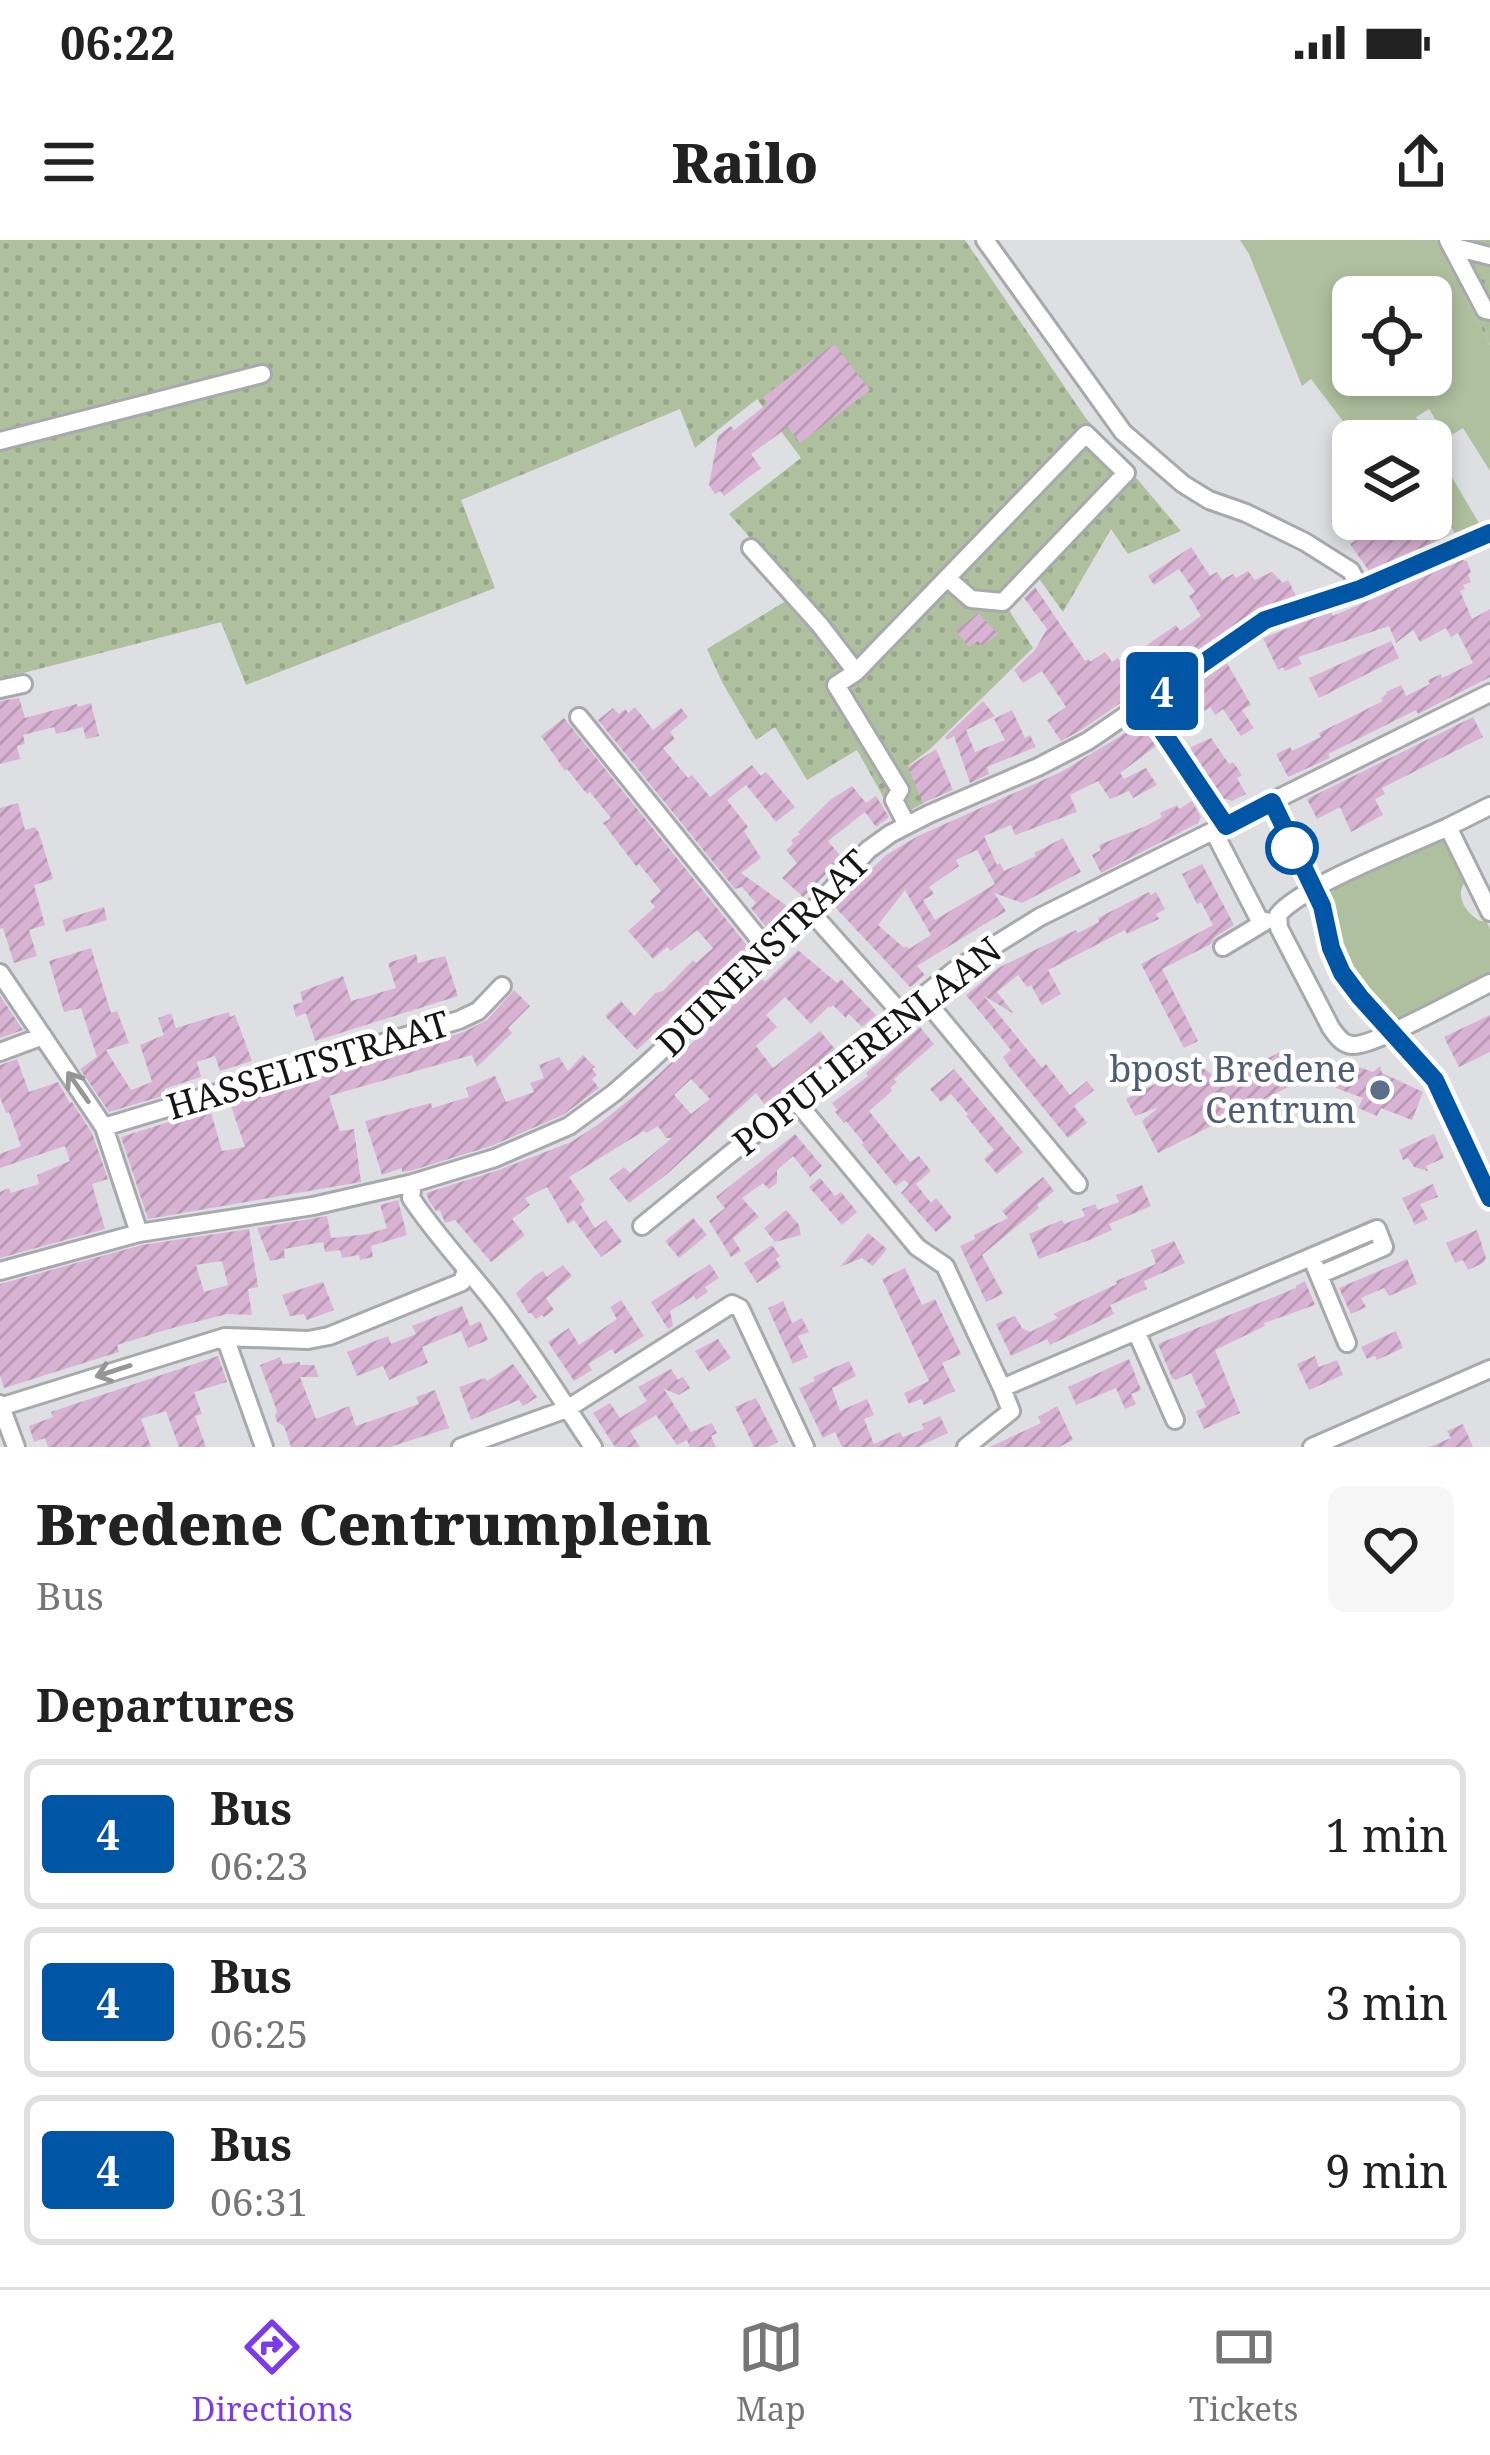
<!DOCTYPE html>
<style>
:root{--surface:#fff;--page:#f6f6f6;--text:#222;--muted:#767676;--line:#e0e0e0;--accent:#7c3aed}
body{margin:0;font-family:"Noto Serif",serif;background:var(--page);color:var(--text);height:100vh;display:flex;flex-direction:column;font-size:45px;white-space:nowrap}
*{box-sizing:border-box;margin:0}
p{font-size:39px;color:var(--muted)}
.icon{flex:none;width:66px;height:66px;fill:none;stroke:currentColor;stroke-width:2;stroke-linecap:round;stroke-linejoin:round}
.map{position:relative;height:1207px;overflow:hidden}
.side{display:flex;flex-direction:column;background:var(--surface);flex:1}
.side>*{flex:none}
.badge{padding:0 24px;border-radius:9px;font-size:42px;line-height:78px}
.fabs{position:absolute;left:1332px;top:36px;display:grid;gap:24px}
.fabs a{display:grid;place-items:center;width:120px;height:120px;border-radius:18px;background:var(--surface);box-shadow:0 6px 18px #0003;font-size:60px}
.map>.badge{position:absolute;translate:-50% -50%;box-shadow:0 0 0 6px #fff}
h2{padding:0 36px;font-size:45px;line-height:108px}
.round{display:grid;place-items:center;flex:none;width:126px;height:126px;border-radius:18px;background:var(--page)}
.summary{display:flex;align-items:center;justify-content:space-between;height:204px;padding:0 36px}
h1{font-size:57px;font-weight:800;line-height:90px}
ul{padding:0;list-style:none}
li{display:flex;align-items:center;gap:36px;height:150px;margin:0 24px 18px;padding:0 12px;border:6px solid var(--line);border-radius:18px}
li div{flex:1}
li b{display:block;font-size:45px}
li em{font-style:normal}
li .badge{min-width:132px;font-weight:700;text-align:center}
.status{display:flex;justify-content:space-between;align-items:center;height:84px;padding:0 60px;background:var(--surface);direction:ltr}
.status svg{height:33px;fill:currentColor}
header{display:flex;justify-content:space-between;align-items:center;height:156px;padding:0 36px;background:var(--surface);font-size:54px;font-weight:800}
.tab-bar{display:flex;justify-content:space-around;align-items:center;height:168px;border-top:3px solid var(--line);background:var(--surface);font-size:33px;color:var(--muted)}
.tab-bar a{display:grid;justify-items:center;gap:6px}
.tab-bar .active{color:var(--accent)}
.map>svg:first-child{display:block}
</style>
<div class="status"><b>06:22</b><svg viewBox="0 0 49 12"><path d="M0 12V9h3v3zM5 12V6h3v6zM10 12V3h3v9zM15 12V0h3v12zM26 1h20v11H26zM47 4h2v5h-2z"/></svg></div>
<header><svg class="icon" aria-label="menu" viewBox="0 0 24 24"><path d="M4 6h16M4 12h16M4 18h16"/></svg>Railo<svg class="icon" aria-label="share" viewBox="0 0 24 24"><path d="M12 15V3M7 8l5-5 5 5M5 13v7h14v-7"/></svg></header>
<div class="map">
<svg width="1490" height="1207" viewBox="0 0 1490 1207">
<defs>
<pattern id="park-dots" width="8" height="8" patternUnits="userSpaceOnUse" patternTransform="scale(3)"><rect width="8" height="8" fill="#afc09f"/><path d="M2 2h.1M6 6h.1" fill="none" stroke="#96a488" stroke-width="1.8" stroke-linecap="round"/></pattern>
<pattern id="building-hatch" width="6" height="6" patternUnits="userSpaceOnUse" patternTransform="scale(3)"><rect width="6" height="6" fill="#d9b3d4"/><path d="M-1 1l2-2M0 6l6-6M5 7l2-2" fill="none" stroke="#ba99b5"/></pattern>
</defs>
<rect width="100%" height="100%" fill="#dedfe3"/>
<path fill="#afc09f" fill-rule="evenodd" d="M1240,0H1436L1490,105V231L1463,188L1447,198L1429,169L1416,177L1430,201H1358L1311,139L1302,146L1249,14ZM1353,57H1431V135H1353Z
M1431,202L1479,283L1455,293L1436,265L1431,264Z
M1438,598L1448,603L1466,640C1454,655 1465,673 1480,681H1486L1490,689V736L1399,780L1394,779C1348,745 1339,709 1330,654L1336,646Z"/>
<path fill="url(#park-dots)" d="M0,0H965L1085,177L1181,291L1128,314L1111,289L1063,372L1038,337L1005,364L1033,408L929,510L908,526L924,563L895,578L857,510L807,540L775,487L756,500L723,444L707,409L799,353L729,274L801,218L757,159L695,208L680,169L461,260L495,348L246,445L221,382L0,439Z
M1436,0H1490V105Z"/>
<path fill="url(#building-hatch)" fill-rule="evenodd" d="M834,104L870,150L800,203L788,187L751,214L761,228L724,256L720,251L715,254L709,245L718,196L731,186L734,190L768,163L763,157Z
M1431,267L1446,286L1440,291L1446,298L1369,331L1350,304L1376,288L1369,279H1431Z
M1191,307L1210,336L1217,332L1222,340L1233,334L1236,338L1248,331L1255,340L1272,332L1283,343L1288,340L1296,356L1258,369L1081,490L1061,501L1047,480L1066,467L1042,431L1023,443L1014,430L1035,410L1047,389L1024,358L1035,347L1085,421L1089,419L1090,422L1105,412L1112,422L1118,418L1121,423L1176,385L1180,391L1201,376L1189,356L1195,352L1179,329L1154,345L1148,336Z
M1462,320L1467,321L1471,333L1468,334L1471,342L1463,345L1465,349L1460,351L1472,379L1490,369V437L1418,474L1416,470L1328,514L1330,518L1288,537L1276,514L1290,507L1292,511L1321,497L1319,493L1383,461L1381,458L1387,454L1386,452L1401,445L1406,456L1430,444L1428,440L1441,434L1442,438L1473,423L1458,393L1451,397L1446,388L1420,402L1413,390L1396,403L1389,386L1298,417L1302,424L1285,431L1283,427L1278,430L1263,398L1326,373L1331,371L1333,376Z
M978,373L998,394L982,406L978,401L969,407L956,391Z
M1391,401L1399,418L1319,458L1309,438Z
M1227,423L1251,465L1242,470L1254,488L1241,496L1223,469L1215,475L1210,467L1188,483L1173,460Z
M19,458L25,478L77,464L78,467L91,463L99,496L86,499L83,487L56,494L54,487L23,495L25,504L17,506L20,519L0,524V461Z
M983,461L995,476L966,490L975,512L1005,500L994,479L1012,470L1025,498L1030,495L1036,507L987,527L989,534L970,543L954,496L947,500L945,497Z
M635,467L653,490L681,468L688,477L670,492L675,499L663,508L688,538L692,535L710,557L752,525L761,536L766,532L795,567L776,582L746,545L727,560L748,587L744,591L761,618L741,633L790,668L770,687L768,685L766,687L751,668L756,663L742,647L735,649L598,480L613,468L619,474L625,469L628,473Z
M1473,477L1483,497L1382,548L1385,554L1375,559L1383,575L1351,592L1340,567L1317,579L1307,559Z
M564,478L750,709L703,754L693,763L691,760L637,810L605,776L621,761L634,776L655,753L663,751L693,720L696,723L713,708L697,690L671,711L667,707L653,719L628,691L655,667L650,661L661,651L639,624L636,626L603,583L611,578L590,552L587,554L567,529L565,531L541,496Z
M1137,486H1142L1156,506L1120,533L1124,539L1146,528L1157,545L1133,558L1129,551L1110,559L1098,541L1070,555L1077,572L1015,595L1011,585L984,596L997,625L1000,623L1004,631L1036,616L1034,613L1063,598L1081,632L1022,663L994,653L1006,671L917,726L925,735L910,747L834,666L886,615L918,596L1061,532ZM977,610L995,644L935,680L923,660L934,654L929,647L959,626L956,620ZM905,650L931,695L909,709L906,706L904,708L878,685Z
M1211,498L1229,524L1233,522L1242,535L1237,538L1246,554L1232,561L1222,558L1191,512V507Z
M936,509L953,550L923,563L908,527Z
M852,546L866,563L876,556L889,577L876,587L865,572L828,601L842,618L803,657L782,638L797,623L786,610L793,604L791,600L800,594L798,592L830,560Z
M1192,561L1201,577L1198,583L1101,633L1092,615L1101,610L1099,605L1146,586L1162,577L1160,573L1177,565L1179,569Z
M18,563L25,590L35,587L39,593L53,639L34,645L45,685L29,690L37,716L14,723L3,688L0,689V568Z
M1202,624L1234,685L1215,697L1211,704L1162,729L1198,801L1184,808L1141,724L1213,685L1201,662L1197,664L1182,634Z
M1149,652L1151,655L1156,652L1165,669L1156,674L1159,679L1127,694L1125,690L1048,730L1061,754L1042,765L1031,745L1027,747L1018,735L997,752L1014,774L984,756L1042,828L1046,824L1070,855L1087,841L1094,850L1074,866L1087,883L1068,898L1009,826L1003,817L1011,810L966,755L1000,727L1076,690L1078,693L1099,682L1098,678Z
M104,667L107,680L66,692L62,680Z
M91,708L111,773L117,771L129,803L106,810L131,850L152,842L140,805L164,795L158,778L171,773L176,788L229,772L230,777L235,775L252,821L220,831L215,816L197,822L201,837L164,849L166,855L109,872L80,829L97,817L81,768L64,772L49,721Z
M798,710L837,743L841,739L876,775L862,787L849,774L846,778L833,765L830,768L829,766L811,784L785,757L766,775L777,787L756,806L773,828L820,791L835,809L766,866L756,853L666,935L629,963L609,939L624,927L630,933L672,898H666L658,886L646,893L644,891L569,937L585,960L580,964L595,988L606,980L622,1002L601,1017L574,980L568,984L547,947L525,958L530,965L512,979L525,995L491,1022L455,980L445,983L440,970L436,971L429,961L426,953L499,930L571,902L599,884L645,847L756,744L762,739L765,742ZM691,839L710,859L691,874L674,855Z
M416,714L418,723L445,716L458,756L315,801L306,773L296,777L293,765L303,762L300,752L343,736L351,761L396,748L388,723Z
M514,750L530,766L508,788L512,793L477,827L472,815L329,856L340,891L354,889L361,942L148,979L121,897L210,869L222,911L245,907L230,863L464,792L487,780Z
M0,756L23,790L0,798Z
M1490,775V812L1459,827L1444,797Z
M920,787L934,804L894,839L897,842L890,848L892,851L869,871L910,922L919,916L931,931L916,944L931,963L936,958L952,978L936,992L901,953L909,944L904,940L896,946L862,905L864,903L846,881L844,883L835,872L837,870L832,863L868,836L866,833Z
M1280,812L1289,830L1295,827L1302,840L1158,913L1142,881L1159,867L1135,876L1126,859L1198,822L1201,827L1210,833L1216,845Z
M583,815L595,827L592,829L597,835L592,839L599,848L563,875L491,906L410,931L402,932V928L382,935L365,881L431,863L432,868L469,857L466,848L495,836L506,862L534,852L530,843L544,838L539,825L559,817L568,831Z
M17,819L29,852L58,842L70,863L72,862L92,893L108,939L92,944L105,989L0,1018V952L9,948L11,953L39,944L37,935L70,921L65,906L0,928V914L21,906L9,872L6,873L0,857V825Z
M1347,823L1373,832L1380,826L1382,833L1423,852L1412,880L1381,868L1377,876L1358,868L1363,858L1336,848Z
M954,829L1023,912L997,934L984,919L994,910L966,876L968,874L951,854L941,862L930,849Z
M795,894L822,926L810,937L793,916L777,930V943L769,949L763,943L742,958L759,977L733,998L741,1011L731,1017L709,981L725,968L716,957Z
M1434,894L1444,918L1426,926L1428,931L1414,927L1408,918L1403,920L1399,910Z
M1043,937L1054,951L1037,965L1039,968L982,1015L1003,1054L986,1062L960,1006L975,999L974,995L1008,978L1002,971Z
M820,938L835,956L841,952L857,972L842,985L809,947Z
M1433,944L1438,957L1420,964L1428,979L1415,985L1402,958Z
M1142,945L1151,966L1109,984L1112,990L1092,999L1039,1019L1029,994L1062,980L1064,984L1085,976L1082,969L1095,964L1098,970L1119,962L1116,955Z
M398,960L407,995L371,1006L373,1017L360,1020L359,1015L342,1018L340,1010L325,1012L323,1002L284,1009L285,1018L270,1021L257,988L327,976L331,998L368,994L387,988L380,965Z
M786,970L799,985L801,995L775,1002L764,988Z
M693,978L707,995L679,1018L665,1001Z
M249,989L258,1047L248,1049L252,1075L227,1074L169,1089L117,1105L119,1112L4,1148L0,1136V1044L142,1005ZM222,1021L228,1045L204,1052L196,1025Z
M1477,990L1486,1018L1483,1023L1468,1030L1463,1020L1455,1023L1446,1003Z
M868,993L887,1009L873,1026L862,1018L840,1027Z
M1174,1001L1185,1023L1144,1041L1147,1049L1110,1065L1114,1074L1050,1105L1047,1099L1011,1116L996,1084L1015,1076L1022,1088L1030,1092L1058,1078L1053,1074L1117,1044L1116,1041L1156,1024L1151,1010Z
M772,1005L780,1016L776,1019L781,1027L757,1043L744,1023Z
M1407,1019L1417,1044L1389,1056L1384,1048L1361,1058L1366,1067L1351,1074L1339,1048Z
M710,1024L719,1038L705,1047L708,1052L696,1060L694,1056L670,1071L673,1086L668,1089L651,1062Z
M563,1025L572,1036L546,1058L554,1070L544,1077L542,1075L536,1079L531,1073H528L516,1053L537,1034L543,1031L547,1037Z
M905,1028L922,1065L935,1059L961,1114L942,1123L955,1151L924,1165L921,1159L909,1164L904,1153L929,1141L882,1039Z
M1305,1041L1315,1065L1264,1083L1265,1086L1215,1110L1240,1173L1204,1189L1196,1171L1206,1167L1191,1133L1176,1140L1172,1138L1158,1104L1296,1048V1046Z
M323,1042L334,1070L307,1080L304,1074L290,1076L282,1055Z
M621,1060L644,1096L615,1114L612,1109L588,1124L592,1130L574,1141L548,1102L569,1088L579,1105L617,1079L610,1067Z
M783,1061L792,1083L802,1078L809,1092L798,1096L808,1117L793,1124L768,1068Z
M462,1066L470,1086L480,1081L488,1100L468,1108L461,1091L422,1107L428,1123L389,1140L383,1126L357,1136L347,1112L388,1096L391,1104L416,1094L412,1086Z
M1396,1091L1403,1108L1377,1120L1375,1116L1367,1119L1361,1107Z
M718,1099L731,1118L709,1132L695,1111Z
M218,1116L227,1142L194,1152L202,1174L195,1176L206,1207H179L166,1171L141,1179L151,1207H48L45,1198L34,1202L29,1186L53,1177L51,1172Z
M1315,1116L1319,1127L1337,1120L1343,1135L1309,1150L1297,1124Z
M280,1117L283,1124L300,1122V1125H314L319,1137H300L316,1179L349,1166L356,1186L419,1164L416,1157L435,1150L449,1188L390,1207H291L284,1186L277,1182L275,1176L277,1171L260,1125Z
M1129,1119L1141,1150L1131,1154L1136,1164L1125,1169L1116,1148L1076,1165L1068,1147Z
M849,1121L856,1136L832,1148L840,1171L867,1159L874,1175L864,1179L874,1204L900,1192L903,1197L924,1189L922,1184L940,1176L948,1193L918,1207H842L835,1192L823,1198L799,1148L815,1141L813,1137Z
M513,1124L537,1157L523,1166L519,1160L471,1180L459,1147L485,1138L487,1141Z
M671,1129L678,1140L683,1137L690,1148L679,1155L664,1149L691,1192L712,1183L717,1193L711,1196L716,1207H690L687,1200L677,1205L656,1175L630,1191L640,1207H615L593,1173L610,1163L620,1178L647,1161L638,1147Z
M756,1158L778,1202L768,1207H754L735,1167Z
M1057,1166L1073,1200L1059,1207H990L1041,1183L1038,1177Z
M1463,1184L1473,1207H1429L1451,1198L1447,1191Z"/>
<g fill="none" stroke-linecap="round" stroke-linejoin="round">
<defs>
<path id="minor" d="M985,0L1123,192L1183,244L1209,260L1246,273L1305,302L1351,331L1360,349
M1448,0L1485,70L1490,71
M1451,6L1490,16
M0,201L262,134
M751,308L820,385L856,432L836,445L900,550L894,560L907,585
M856,432L1086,194L1126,233L1003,362L971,359L947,338
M0,449L23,444
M1143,464L1225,586
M579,477L769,711
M1272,562L1322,666L1331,708L1342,733L1378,778L1435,840L1490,958
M1448,587L1490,566
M1214,592L1261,683
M811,672L901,773
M1490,672L1448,587C1410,605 1301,646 1278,675L1279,688L1331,788C1337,796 1342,804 1352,805C1371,808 1467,754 1490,743
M1223,707L1266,681
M0,733L104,887L139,993
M922,756L1078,944
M0,812L43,796
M795,860L917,1007L945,1026L1002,1148
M104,887L459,780L478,771L502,746
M413,943L411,958C435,994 465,1026 492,1060C529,1107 560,1158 593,1207
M642,986L955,730L1040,677L1490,453
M1315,1026L1347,1103
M0,1031L139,993L313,966L413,943L495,918L569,886L614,853L647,824L811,672L868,610L890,594L929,574L1038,527L1088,501L1265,380L1398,334L1490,293
M1136,1091L1175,1180
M225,1097L264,1207
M0,1164L16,1207
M0,1167L225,1097L308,1100L329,1096L462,1042L466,1030
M461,1207L567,1169L732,1064L740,1068L805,1207
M966,1207L1011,1171L1002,1148L1377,989L1384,1007L1319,1035
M1312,1207L1490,1129"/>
</defs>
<use href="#minor" stroke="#a8a9ac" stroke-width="22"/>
<use href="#minor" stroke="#fff" stroke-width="16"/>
</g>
<defs><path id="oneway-shaft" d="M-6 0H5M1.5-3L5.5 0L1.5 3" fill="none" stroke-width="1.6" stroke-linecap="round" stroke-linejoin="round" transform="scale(3)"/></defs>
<g stroke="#969697">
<use href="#oneway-shaft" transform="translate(78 847) rotate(-125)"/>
<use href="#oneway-shaft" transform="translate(113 1131) rotate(162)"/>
</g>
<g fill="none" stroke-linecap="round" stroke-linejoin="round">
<defs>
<path id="line" d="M1490,293L1360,349L1265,380L1144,464L1226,586L1272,562L1322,666L1331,708L1342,733L1360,757L1435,840L1490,958"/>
</defs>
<use href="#line" stroke="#fff" stroke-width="27"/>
<use href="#line" stroke="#0056a4" stroke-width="18"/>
</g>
<circle fill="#fff" stroke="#0056a4" stroke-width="6" cx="1292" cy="608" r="24"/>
<circle fill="#5c6f8a" stroke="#fff" stroke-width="4.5" cx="1380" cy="850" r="12"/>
<g text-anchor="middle" stroke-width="9" stroke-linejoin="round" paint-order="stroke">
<g font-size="36" fill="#161617" stroke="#fff">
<text transform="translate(763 713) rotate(-44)" y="13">DUINENSTRAAT</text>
<text transform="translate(867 806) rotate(-38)" y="13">POPULIERENLAAN</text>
<text transform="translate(308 825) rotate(-17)" y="13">HASSELTSTRAAT</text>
</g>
<g font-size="36" fill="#4e5e75" stroke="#fff" text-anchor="end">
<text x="1356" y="842">bpost Bredene<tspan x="1356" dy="41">Centrum</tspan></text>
</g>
</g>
</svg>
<div class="fabs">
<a><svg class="icon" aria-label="locate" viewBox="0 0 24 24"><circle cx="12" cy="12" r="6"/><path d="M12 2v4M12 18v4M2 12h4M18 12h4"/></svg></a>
<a><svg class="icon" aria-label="layers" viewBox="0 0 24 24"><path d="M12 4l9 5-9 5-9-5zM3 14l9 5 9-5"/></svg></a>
</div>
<b class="badge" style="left:1162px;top:451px;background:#0056a4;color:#fff">4</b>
</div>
<section class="side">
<div class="summary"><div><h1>Bredene Centrumplein</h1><p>Bus</p></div><a class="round"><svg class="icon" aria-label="heart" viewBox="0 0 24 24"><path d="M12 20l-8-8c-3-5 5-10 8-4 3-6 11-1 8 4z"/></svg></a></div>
<h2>Departures</h2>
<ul>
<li><span class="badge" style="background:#0056a4;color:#fff">4</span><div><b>Bus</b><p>06:23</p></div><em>1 min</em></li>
<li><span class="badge" style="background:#0056a4;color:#fff">4</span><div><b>Bus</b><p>06:25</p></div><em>3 min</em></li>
<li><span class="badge" style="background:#0056a4;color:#fff">4</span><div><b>Bus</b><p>06:31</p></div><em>9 min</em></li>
</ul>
</section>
<nav class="tab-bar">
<a class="active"><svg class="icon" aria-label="directions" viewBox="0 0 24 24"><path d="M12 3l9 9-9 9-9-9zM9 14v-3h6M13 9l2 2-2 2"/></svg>Directions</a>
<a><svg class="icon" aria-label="map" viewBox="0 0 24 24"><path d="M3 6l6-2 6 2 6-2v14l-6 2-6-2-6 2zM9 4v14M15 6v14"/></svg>Map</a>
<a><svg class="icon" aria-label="tickets" viewBox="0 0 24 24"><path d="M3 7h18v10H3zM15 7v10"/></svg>Tickets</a>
</nav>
